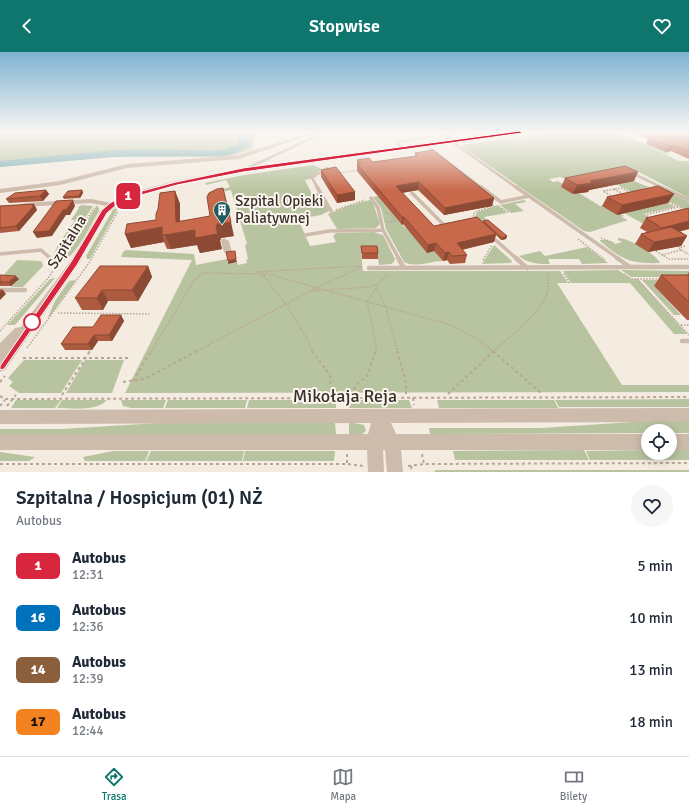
<!DOCTYPE html>
<html lang="pl">
<meta charset="utf-8">
<style>
:root{--surface:#fff;--page:#f6f6f7;--text:#1f2937;--muted:#747a83;--line:#e0e1e3;--accent:#0f766e}
body{margin:0;font-family:Signika,sans-serif;background:var(--page);color:var(--text);height:100vh;display:flex;flex-direction:column;font-size:15px;white-space:nowrap}
*{box-sizing:border-box;margin:0}
p{font-size:13px;color:var(--muted)}
.icon{flex:none;width:22px;height:22px;fill:none;stroke:currentColor;stroke-width:2;stroke-linecap:round;stroke-linejoin:round}
.map{position:relative;height:420px;overflow:hidden}
.details{display:flex;flex-direction:column;background:var(--surface);flex:1}
.details>*{flex:none}
.badge{padding:0 8px;border-radius:6px;font-size:14px;line-height:26px}
.fabs{position:absolute;left:641px;top:372px;display:grid;gap:8px}
.fabs a{display:grid;place-items:center;width:36px;height:36px;border-radius:50%;background:var(--surface);box-shadow:0 2px 10px #0003;font-size:20px}
.map>.badge{position:absolute;translate:-50% -50%;box-shadow:0 0 0 2px #fff}
.round{display:grid;place-items:center;flex:none;width:42px;height:42px;border-radius:21px;background:var(--page)}
.head{display:flex;align-items:center;justify-content:space-between;height:68px;padding:0 16px}
h1{font-size:19px;font-weight:600;line-height:30px}
ul{padding:0;list-style:none}
li{display:flex;align-items:center;gap:12px;height:52px;padding:0 16px}
li div{flex:1}
li b{display:block;font-size:15px}
li em{font-style:normal}
li .badge{min-width:44px;font-weight:700;text-align:center}
header{display:flex;justify-content:space-between;align-items:center;height:52px;padding:0 16px;background:var(--accent);color:#fff;font-size:18px;font-weight:600}
.menu{display:flex;justify-content:space-around;align-items:center;height:56px;border-top:1px solid var(--line);background:var(--surface);font-size:11px;color:var(--muted)}
.menu a{display:grid;justify-items:center;gap:2px}
.menu .selected{color:var(--accent)}
.map>svg:first-child{display:block}
</style>
<header><svg class="icon" aria-label="back" viewBox="0 0 24 24"><path d="M15 5l-7 7 7 7"/></svg>Stopwise<svg class="icon" aria-label="heart" viewBox="0 0 24 24"><path d="M12 20l-8-8c-3-5 5-10 8-4 3-6 11-1 8 4z"/></svg></header>
<div class="map">
<svg width="689" height="420" viewBox="0 0 689 420">
<rect width="100%" height="100%" fill="#f4ebe1"/>
<path fill="#b8c4a0" d="M0,80H258L254,86L252,97L226,105L105,104L0,115Z
M555,80H614L669,101L666,102L645,93L679,109H689V146L637,119L570,128L560,125L549,127L553,130L558,129L566,134L573,142L579,141L600,154L606,153L624,164L621,165L628,168L590,180L584,179L462,95L463,93Z
M313,113L322,117L310,127L305,128L312,142L319,141L329,159L321,163L298,167L310,194L336,190L333,184L336,181L374,180L383,183L395,207L394,210L391,212L379,213L377,200H361L363,219H560L568,231H557L622,333H689V340L125,341L192,208L121,205L123,200L126,198L194,202L196,213L227,207L228,212L237,210L238,213L247,211L246,208L248,207L245,193L247,192L231,138L208,142L230,135L226,128L206,133L205,131L244,123Z
M634,129L649,135L632,140L616,132Z
M660,136L689,150V159L648,139Z
M378,144L402,173L435,199L443,209C430,209 417,216 404,210L386,177L381,156L373,145Z
M129,147L131,149L117,158L90,207H87L86,204L113,158Z
M370,148L373,151L380,172L376,176L337,177L328,162L348,154Z
M524,148L526,150L515,152L524,159L511,161L500,153Z
M668,151L676,155L643,162L659,171L647,174L624,161Z
M82,153L93,154L57,209L54,210L52,207L58,193L75,168H71L79,156L78,155Z
M97,153L99,157V159C91,172 76,205 62,209Z
M498,153L507,161L484,165L488,169L482,171L475,165L477,160Z
M618,186C629,186 655,201 660,211C631,212 622,208 600,189V188H607L615,192L622,190L618,188Z
M494,193L512,209L511,211L482,212Z
M587,195L608,211L582,212L579,207H548L550,212C538,212 529,212 519,204L540,199L545,204Z
M17,208L40,209L42,210L43,214L23,235H11L18,227H0Z
M618,218L631,227H638L687,282H674L630,231H571L563,219Z
M621,218L689,219V225H631Z
M55,226L15,273H7L50,227Z
M76,228L50,264L48,265L55,249L69,229Z
M642,228H684L654,234L681,263H674Z
M24,308H82L61,341H19L9,334L13,330L8,326Z
M85,308H124L112,341H66Z
M689,347V355H559L555,348Z
M16,348H61L55,356H11Z
M62,348H107C95,360 73,356 57,356Z
M121,348H166L163,356H131L123,354Z
M168,348H247L245,356H165Z
M249,348H334L336,349V356H247Z
M350,348H409L412,356H349V349Z
M437,348H554L558,356H439Z
M335,370L336,382H0V377H61L159,371Z
M349,370L364,373L366,379L362,382H349Z
M633,370H689V381H670V379H648V381L430,382L429,376H541Z
M584,398L589,408H455L453,399Z
M648,398V401H670V398H689V408H590L586,399Z
M114,399H149L145,409H85L83,405Z
M151,399H244L242,409H146Z
M245,399H335L334,409H243Z
M0,400L35,405L29,409H0Z
M436,418H689V420H434Z"/>
<g fill="none" stroke-linecap="round" stroke-linejoin="round">
<path fill="#7fb0b2" fill-rule="evenodd" d="M241,80H251L246,86L249,92L248,94L234,102L223,104L114,105L0,115V109L114,98L159,97L214,99L227,97L239,91L236,86Z"/>
<path stroke="#b9a596" stroke-width="1" stroke-dasharray="1.5 1.5" stroke-linecap="butt" d="M546,81L552,80
M526,83L545,80
M340,121L358,118"/>
<path stroke="#b9a596" stroke-width="1.5" stroke-dasharray="1.5 1.5" stroke-linecap="butt" d="M614,137L623,142
M613,145L603,139L622,136L631,141
M669,150L685,158
M502,156L509,161
M336,158L365,148
M385,161L390,162L396,169L388,170
M651,166L645,163L679,155
M476,167L473,163L475,160L495,153
M601,186L614,191
M578,187L605,208
M685,194L679,196L689,203
M656,199L669,207H689
M662,203L681,198
M61,207L94,156
M483,208L492,193
M256,220L360,214
M262,222L286,252L306,285L313,300
M564,222L570,232
M624,222L631,227H659
M388,223L378,232L377,237L386,256L398,300
M637,227L689,283
M324,238L370,235L378,232
M310,239L321,238
M58,261L151,262
M681,273H689
M0,279L50,224L53,218
M27,296L89,211L118,159
M89,300L90,298
M151,300L195,227L203,221L268,222L451,273L477,287L494,300
M195,300L316,236L363,214
M376,300V291L367,250L377,234
M493,300C510,284 543,261 548,238C549,233 548,227 548,222"/>
<path stroke="#b9a596" stroke-width="2" stroke-dasharray="3 3" stroke-linecap="butt" d="M312,299L330,323L331,342
M397,299L406,331V342
M493,299L542,342
M23,306H130
M133,329L151,299
M0,330L5,324
M123,330L144,327L197,299
M350,342L358,331L367,324L376,299
M448,342L494,299
M62,343L90,299
M0,344L5,347L689,345
M413,346L414,353
M0,354L5,348
M7,354L16,343
M347,402V412
M422,402L424,412
M0,412H347L364,414
M408,414L424,412L689,411
M411,414L412,420"/>
<path stroke="#cdbbac" stroke-width="2.5" d="M458,80L447,82L445,85L517,136
M426,93L482,136
M402,96L397,91L401,89L431,85
M632,121L663,136
M318,136L312,126L327,116"/>
<path stroke="#cdbbac" stroke-width="3.5" d="M317,135L331,159
M481,135L501,150L529,144
M516,135L619,207
M661,135L689,148
M412,141L444,173L448,172
M371,146L378,156L383,178L399,207
M305,183L330,179L383,178
M491,184L517,207
M0,202L41,198L51,207"/>
<path stroke="#cdbbac" stroke-width="4.5" d="M50,206L57,213
M398,206L404,216
M516,206L527,216
M617,206L630,215H689
M369,216L630,215
M0,238H25
M682,289H689"/>
<path fill="#cdbbac" fill-rule="evenodd" d="M313,80H326L311,83L239,107L127,116L60,133L0,141V137L60,129L127,112L238,103Z
M471,80H477L483,85L479,86Z
M313,84L317,85L245,119L240,118Z
M91,147L112,151L115,153L112,155L91,151L24,155L21,153L24,151Z
M222,187H225L229,189L232,200L231,202H228L224,200L221,189Z"/>
<path fill="#cdbbac" fill-rule="evenodd" d="M505,80H523L243,120L177,133L128,147L107,161L79,211L5,318L0,320V291L15,276L21,275L70,210L101,158L122,143L176,129L243,116Z
M689,356V370L391,371L396,382H648V398H401L403,420H387L385,398H383L384,420H368L367,398H0V382H368L371,371L0,372V358Z
M670,382H689V398H670Z"/>
</g>
<path fill="#ac5a40" d="M358,80H364L363,82Z
M631,80H689V107L671,99L666,100L646,92L648,87Z
M415,101L494,146L492,154L444,163L418,138L402,141L434,174L483,171V169L507,184L506,187L501,188L496,183L494,190L462,198L467,203L465,211L450,212L447,208L443,209L434,199L427,201L403,172L402,173L357,119V108L373,110L415,104Z
M321,118L355,140V148L337,151L321,125Z
M565,126L634,129L589,138L588,140L573,142L561,135Z
M46,138L49,142L43,149L9,151L6,147Z
M82,138L83,141L80,146L64,147L63,145Z
M175,139L180,152V169L234,184L221,186L220,189L222,197L200,201L197,193L171,197H167L164,190L131,196L125,182L156,168Z
M607,145L668,151L617,163L602,154Z
M34,152L37,158L19,179L0,181V154Z
M689,156V177L680,179L687,184L681,194L648,200L635,192L641,182L647,180L640,176L646,166Z
M361,194L378,201V207H362Z
M148,214L152,225L138,249H108L103,258H82L75,246Z
M689,220V268H687L654,234L661,223H687Z
M0,223L19,227L11,234H0Z
M121,263L124,269L112,289H98L92,298H65L61,292L93,275Z"/>
<path fill="#8c4a34" d="M674,93L671,99L666,100L669,94Z
M638,120L634,129L589,138L588,140L573,142L577,133L590,129Z
M419,130L418,138L395,142L396,134Z
M46,138L49,142L43,149L40,144Z
M82,138L83,141L80,146L79,144Z
M175,139L180,152V180L216,175L217,172L231,170L234,184L221,186L220,189L222,197L200,201L197,193L171,197L165,183L176,170Z
M355,140V148L337,151V143Z
M674,142L668,151L617,163L622,153Z
M494,146L492,154L444,163L445,156Z
M73,148L75,154L70,163H66L52,184L37,186L33,180Z
M34,152L37,158L19,179L16,174Z
M402,165H404L403,172L402,173Z
M689,169V177L656,186L662,176Z
M162,175V182L164,190L131,196L125,182Z
M496,182L494,190L455,199L457,191Z
M507,184L506,187L501,188L502,186Z
M687,184L681,194L648,200L654,190Z
M436,191L434,199L427,201L428,193Z
M449,200L447,208L443,209L445,201Z
M236,207L237,210L228,212V209Z
M148,214L152,225L138,249L132,238Z
M16,224L19,227L11,234L9,230Z
M3,238L6,242L0,248V241Z
M102,238L108,249L103,258L97,246Z
M121,263L124,269L112,289L109,283Z
M94,283L98,289L92,298L88,292Z"/>
<path fill="#c8694b" stroke="#8c4a34" d="M649,80H689V99L674,93L669,94L649,86L658,84Z
M433,98L494,146L445,156L419,130L396,134L434,174L477,165L496,182L457,191L467,203L452,204L449,200L445,201L436,191L428,193L404,165H402L357,112H361L357,108L369,106L373,110L417,104L415,101Z
M625,114L638,120L590,129L592,131L577,133L565,126Z
M336,115L355,140L337,143L321,118Z
M658,134L674,142L622,153L607,145Z
M223,136L231,170L217,172L216,175L218,182L195,186V178L165,183L162,182V175L125,182L127,172L156,168V162L158,157L160,141L175,139L176,170L210,164L207,145L209,141L217,137Z
M46,138L40,144L6,147L15,141Z
M82,138L79,144L63,145L68,139Z
M73,148L67,157L63,158L49,179L33,180L56,149Z
M34,152L32,154H34L16,174L0,176V154Z
M689,156V169L662,176L646,166Z
M488,168L507,184L502,186L483,169Z
M671,175L687,184L654,190L641,182Z
M361,194H377L378,201H362Z
M235,199L236,207L228,209L226,200Z
M100,214H148L132,238H102L97,246H75Z
M0,223L16,224L9,230H0Z
M661,223H689V250Z
M0,238H3L0,241Z
M101,263H121L109,283H94L88,292H61L73,275H93Z"/>
<linearGradient id="sky" x2="0" y2="1"><stop stop-color="#7eb2d2"/><stop offset="0.58" stop-color="#faf6f2"/><stop offset="1" stop-color="#faf6f2" stop-opacity="0"/></linearGradient>
<rect width="689" height="139" fill="url(#sky)"/>
<path fill="#d7263d" stroke="#fff" d="M520,79L522,81L243,120L177,133L127,147L115,154L107,161L77,213L4,317L0,318V314L71,210L102,158L110,151L123,144L176,130L243,116Z"/>
<defs>
<symbol id="building-pin" viewBox="-11 -11 22 30"><path d="M0 17L-7.5 6A9.5 9.5 0 1 1 7.5 6Z" fill="#1f5a5e" stroke="#fbf5ee"/><path d="M-4-6H4V6H1V3H-1V6H-4ZM-2.5-4.3h1.7v1.8h-1.7ZM.8-4.3h1.7v1.8H.8ZM-2.5-1h1.7V.8h-1.7ZM.8-1h1.7V.8H.8Z" fill="#fff"/></symbol>
</defs>
<g fill-rule="evenodd">
<use href="#building-pin" x="212" y="148" width="20" height="27"/>
</g>
<circle fill="#fff" stroke="#d7263d" stroke-width="2" cx="32" cy="270" r="8"/>
<g text-anchor="middle" stroke-width="4" stroke-linejoin="round" paint-order="stroke">
<g font-size="15" fill="#3b302b" stroke="#fbf5ee" text-anchor="start">
<text x="235" y="154">Szpital Opieki<tspan x="235" dy="17">Paliatywnej</tspan></text>
</g>
<g font-size="15" fill="#3b302b" stroke="#fbf5ee">
<text transform="translate(67 190) rotate(-58)" y="5">Szpitalna</text>
</g>
<g font-size="18" fill="#3b302b" stroke="#fbf5ee">
<text x="345" y="350">Mikołaja Reja</text>
</g>
</g>
</svg>
<div class="fabs">
<a><svg class="icon" aria-label="locate" viewBox="0 0 24 24"><circle cx="12" cy="12" r="6"/><path d="M12 2v4M12 18v4M2 12h4M18 12h4"/></svg></a>
</div>
<b class="badge" style="left:128px;top:144px;background:#d7263d;color:#fff">1</b>
</div>
<section class="details">
<div class="head"><div><h1>Szpitalna / Hospicjum (01) NŻ</h1><p>Autobus</p></div><a class="round"><svg class="icon" aria-label="heart" viewBox="0 0 24 24"><path d="M12 20l-8-8c-3-5 5-10 8-4 3-6 11-1 8 4z"/></svg></a></div>
<ul>
<li><span class="badge" style="background:#d7263d;color:#fff">1</span><div><b>Autobus</b><p>12:31</p></div><em>5 min</em></li>
<li><span class="badge" style="background:#0072bc;color:#fff">16</span><div><b>Autobus</b><p>12:36</p></div><em>10 min</em></li>
<li><span class="badge" style="background:#8b5e3c;color:#fff">14</span><div><b>Autobus</b><p>12:39</p></div><em>13 min</em></li>
<li><span class="badge" style="background:#f58220;color:#111">17</span><div><b>Autobus</b><p>12:44</p></div><em>18 min</em></li>
</ul>
</section>
<nav class="menu">
<a class="selected"><svg class="icon" aria-label="directions" viewBox="0 0 24 24"><path d="M12 3l9 9-9 9-9-9zM9 14v-3h6M13 9l2 2-2 2"/></svg>Trasa</a>
<a><svg class="icon" aria-label="map" viewBox="0 0 24 24"><path d="M3 6l6-2 6 2 6-2v14l-6 2-6-2-6 2zM9 4v14M15 6v14"/></svg>Mapa</a>
<a><svg class="icon" aria-label="tickets" viewBox="0 0 24 24"><path d="M3 7h18v10H3zM15 7v10"/></svg>Bilety</a>
</nav>
